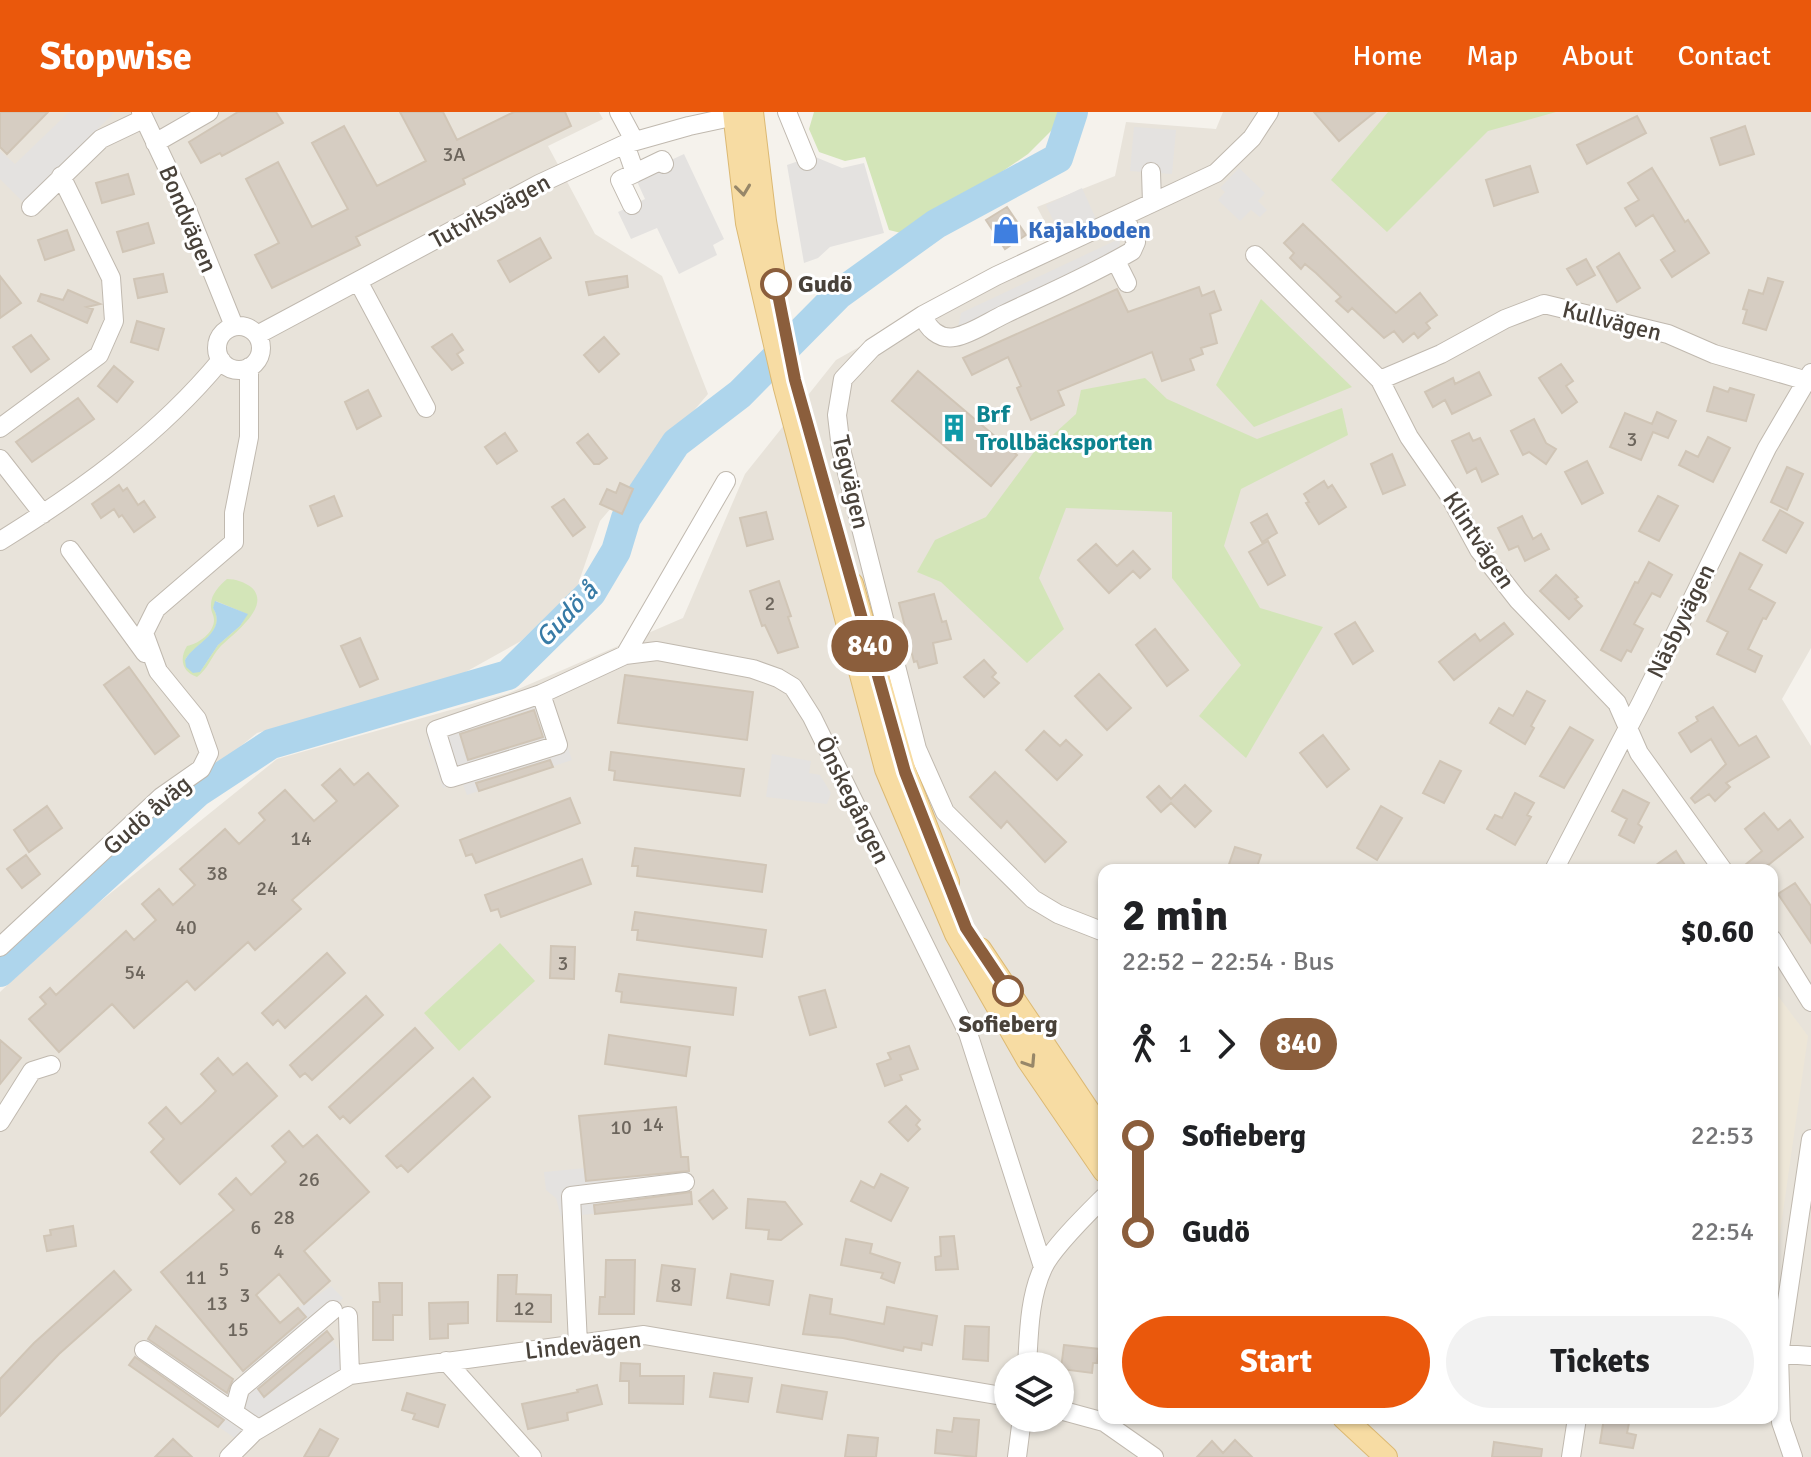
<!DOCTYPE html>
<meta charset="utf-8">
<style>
:root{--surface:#fff;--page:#f2f2f2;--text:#202124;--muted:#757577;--accent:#ea580c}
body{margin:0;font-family:Signika,sans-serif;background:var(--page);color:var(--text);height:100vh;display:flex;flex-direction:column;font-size:30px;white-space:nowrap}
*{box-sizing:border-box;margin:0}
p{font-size:26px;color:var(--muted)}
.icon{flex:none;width:44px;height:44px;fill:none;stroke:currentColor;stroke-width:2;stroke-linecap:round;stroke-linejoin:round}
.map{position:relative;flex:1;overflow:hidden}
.drawer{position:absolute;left:1098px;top:752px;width:680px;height:560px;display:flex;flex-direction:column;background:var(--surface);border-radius:16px;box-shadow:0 2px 6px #0004}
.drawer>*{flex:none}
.badge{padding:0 16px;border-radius:26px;font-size:28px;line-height:52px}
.fabs{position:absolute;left:994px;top:1240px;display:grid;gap:16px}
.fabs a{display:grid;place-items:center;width:80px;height:80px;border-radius:50%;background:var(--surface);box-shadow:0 2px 6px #0004;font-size:40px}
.map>.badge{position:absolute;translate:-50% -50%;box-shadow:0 0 0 4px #fff}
.legs{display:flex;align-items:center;gap:12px;height:88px;padding:0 24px;font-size:26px}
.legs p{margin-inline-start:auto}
.summary{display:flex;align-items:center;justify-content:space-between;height:136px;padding:0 24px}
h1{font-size:44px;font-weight:700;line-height:60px}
.primary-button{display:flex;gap:16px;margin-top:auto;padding:16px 24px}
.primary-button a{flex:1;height:92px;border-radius:48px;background:var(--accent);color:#fff;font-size:32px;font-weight:700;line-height:92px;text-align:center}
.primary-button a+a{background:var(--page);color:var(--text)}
ul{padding:0 24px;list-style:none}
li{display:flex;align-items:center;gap:28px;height:96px;font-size:30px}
li i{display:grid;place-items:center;width:12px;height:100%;margin:0 10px;background:currentColor}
li i::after{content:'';width:20px;height:20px;margin:-10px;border:6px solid;border-radius:50%;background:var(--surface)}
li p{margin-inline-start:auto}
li:first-child i{background:linear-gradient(#0000 50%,currentColor 0)}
li:last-child i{background:linear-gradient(currentColor 50%,#0000 0)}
header{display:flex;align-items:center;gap:48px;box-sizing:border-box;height:112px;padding:0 40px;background:var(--accent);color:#fff}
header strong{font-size:38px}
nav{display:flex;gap:44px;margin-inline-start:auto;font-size:28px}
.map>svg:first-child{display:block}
</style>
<header>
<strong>Stopwise</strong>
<nav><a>Home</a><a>Map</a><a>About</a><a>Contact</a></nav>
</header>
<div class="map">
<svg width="1811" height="1345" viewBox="0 0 1811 1345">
<rect width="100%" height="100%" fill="#f5f2ec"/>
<path fill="#e8e3da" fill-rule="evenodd" d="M0,0H599L603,7L548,34L595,122L662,164L708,282L600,409L577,475L521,529L462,562L257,621L166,695L0,846Z
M1223,0H1811V536L1782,587L1811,634V1345H0V880L71,813L277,647L507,582L683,506L745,362L836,248L989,162L1057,133L1037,95L1115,64L1126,10L1216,17ZM1104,758H1772V1306H1104ZM1008,1254H1060V1306H1008Z"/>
<path fill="#ede6d7" d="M1772,876L1808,924L1777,1142L1772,1140Z"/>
<path fill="#d3e5b8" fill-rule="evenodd" d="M814,0H1061L1059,11L1028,42L909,123L889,118L865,45L845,49L819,40L809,17Z
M1388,0H1556L1488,19L1387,120L1331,68Z
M1261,187L1352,275L1254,315L1216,273Z
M1145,266L1167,287L1257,327L1342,296L1348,323L1241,377L1224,434L1260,496L1323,515L1246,646L1199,604L1241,553L1172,466V400L1066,396L1039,466L1064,517L1027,551L941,470L917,460L935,428L986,405L1034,340L1076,302L1081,278Z
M227,467C236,467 244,470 251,475C273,494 232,523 220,535C211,545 208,557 197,565C182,560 179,547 187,534C198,532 214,521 214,508C214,503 211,500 211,495C210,483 219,474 227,467ZM216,489L247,502L240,514L218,533L200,560L185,548C195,531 228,520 213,496Z
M500,831L535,869L459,939L424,901Z"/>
<path fill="#e4e2e0" d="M69,0H115L23,90L0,67V39L15,52Z
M1134,15L1176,18L1172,62L1130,59Z
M684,42L724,127L713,133L717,143L679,162L657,116L631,127L618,100L645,87L635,65Z
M813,44L842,56L864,51L884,121L830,135L818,146L804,151L787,53Z
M1239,56L1265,81L1258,89L1267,98L1260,105L1251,98L1240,109L1218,88L1225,80L1220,76Z
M1082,76L1096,107L1060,123L1046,93Z
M1121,126L1116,149L956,225L961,201Z
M552,586L572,648L467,683L462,670L443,676L427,627Z
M772,642L811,649L809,661L820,663L831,681L827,692L766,685Z
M688,1046L692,1092L561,1105L556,1086L546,1078L544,1060Z
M331,1174L343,1186L333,1198L338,1207L323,1215L343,1244L344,1266L242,1331L129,1253L156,1214L236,1269L243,1261L234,1250L298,1196Z"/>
<path fill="#aed5ec" d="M215,489L248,502L240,514L218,533L200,560L193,561L186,555L185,548C194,531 228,520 213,496Z"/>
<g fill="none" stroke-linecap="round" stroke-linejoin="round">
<path stroke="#aed5ec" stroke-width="30" d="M0,860L198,680L271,632L508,563L591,481L616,439L626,406L676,331L740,282L839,182L936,112L1058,46L1073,0"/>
</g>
<path fill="#d6cdc2" stroke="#d0c5b6" stroke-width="2" d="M0,0H48L7,42L0,35Z
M238,0H276L283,11L222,44L220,41L201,51L189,30Z
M400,0H443L457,28L514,0H565L571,14L463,67L465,72L356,125L360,133L272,176L255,143L279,131L246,67L278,50L312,115L348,97L312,31L344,14L377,74L426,49Z
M1314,0H1375L1339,29Z
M1637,4L1646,21L1587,52L1577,33Z
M1745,14L1754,42L1720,53L1711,26Z
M1530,54L1538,80L1494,94L1486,68Z
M1652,56L1685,110L1688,108L1709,141L1672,165L1661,148L1675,139L1653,103L1636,114L1625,96L1639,88L1628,71Z
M128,62L134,82L102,91L96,71Z
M1007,95L1026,123L1005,137L986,108Z
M148,111L154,131L123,140L117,120Z
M1303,112L1396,201L1420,181L1437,203L1426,211L1430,216L1418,226L1414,221L1403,230L1394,219L1384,226L1352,196L1348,200L1336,189L1341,185L1316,161L1305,152L1301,157L1290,146L1294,141L1284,131Z
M67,118L74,138L45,148L38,128Z
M540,126L551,146L510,170L498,149Z
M1619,141L1640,176L1617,190L1597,155Z
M1586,147L1595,163L1577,173L1567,157Z
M163,162L167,180L138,186L134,167Z
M0,164L21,191L0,206Z
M627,164L628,175L589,183L586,170Z
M1768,166L1783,170L1766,218L1743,211L1747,198L1743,197L1749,178L1763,182Z
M1199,175L1202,184L1214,179L1221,198L1210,202L1217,231L1201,236L1203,242L1190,247L1194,258L1162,269L1152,240L1058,279L1064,293L1031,308L1017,276L1021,274L1008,245L972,263L963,246L1117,177L1128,200Z
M68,178L100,192L87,195L93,197L87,211L38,189L41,182L63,188Z
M137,209L164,217L158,238L131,230Z
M452,222L463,238L457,242L463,251L452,258L432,235Z
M31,223L49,247L31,260L13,235Z
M604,225L619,242L599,260L584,243Z
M1561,252L1573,269L1566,274L1577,290L1562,301L1539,266Z
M114,254L133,270L117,290L98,274Z
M918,259L1017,343L991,374L892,289Z
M1479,260L1491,283L1452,302L1445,288L1433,295L1425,280L1453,266L1455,272Z
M1714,275L1728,280L1730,276L1754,283L1746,309L1707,299Z
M368,278L381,304L357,317L345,290Z
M78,286L94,307L32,350L16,330Z
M1657,300L1676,309L1668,326L1653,320L1641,348L1610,335L1625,301L1652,312Z
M1534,307L1546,331L1556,337L1546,352L1529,340L1523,343L1511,319Z
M505,321L517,339L497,352L485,335Z
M1469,321L1473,329L1480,326L1498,362L1482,370L1476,356L1467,361L1452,329Z
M588,322L607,346L599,352H594L577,331Z
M1708,325L1730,336L1713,370L1679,353L1686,339L1698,345Z
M1392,342L1405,373L1383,382L1371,352Z
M1587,349L1603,381L1582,392L1565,360Z
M1787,355L1803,362L1787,398L1771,390Z
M1324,369L1328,376L1332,373L1346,395L1319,412L1306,391L1309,390L1304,382Z
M620,371L633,377L622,402L600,392L607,377L616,381Z
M119,373L123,379L127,376L138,393L144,389L155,405L134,420L122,403L119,405L114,397L101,406L92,392Z
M334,384L342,404L318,414L310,394Z
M1658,384L1678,394L1659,429L1639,419Z
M564,387L585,415L573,424L552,395Z
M1780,398L1803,411L1786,441L1763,428Z
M766,400L773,427L747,434L740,406Z
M1267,402L1277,421L1262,430L1251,411Z
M1522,404L1533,427L1541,422L1549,437L1525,449L1518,434L1509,438L1498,416Z
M1268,429L1285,463L1268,473L1249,440Z
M1096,432L1117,454L1133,439L1150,457L1140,466L1133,459L1109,481L1078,448Z
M1740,441L1762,453L1749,477L1775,491L1766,507L1763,506L1748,537L1762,544L1755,560L1717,542L1728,520L1707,509Z
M1649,450L1672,463L1660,485L1652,481L1634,512L1643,517L1631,540L1627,538L1621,549L1601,538L1635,470L1638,471Z
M1556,463L1578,485L1575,487L1582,494L1569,507L1540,479Z
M779,469L791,504L788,505L798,535L778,541L765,513L762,514L750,479Z
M934,482L942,510L946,509L951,527L933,531L937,551L919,556L917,549L914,550L899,491Z
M1355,510L1373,539L1353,552L1335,522Z
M1504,511L1513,522L1454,568L1439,550L1475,522L1480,529Z
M1155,517L1188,558L1167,574L1136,533Z
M360,526L378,567L360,575L341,534Z
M984,548L996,561L992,565L999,571L984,585L964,565Z
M129,555L179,624L155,642L104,573Z
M1099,562L1131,596L1107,618L1075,584Z
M625,563L753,580L747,628L618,611Z
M1527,579L1545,589L1531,614L1534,616L1525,632L1490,611L1499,596L1513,604Z
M1713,595L1739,634L1756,624L1769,645L1726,671L1730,675L1715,689L1709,682L1695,691L1691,686L1726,652L1711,627L1691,640L1679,621L1698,609L1696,605Z
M534,598L543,625L468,648L460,622Z
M1570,615L1593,628L1564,676L1540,664Z
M1044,619L1060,634L1066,628L1082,643L1057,668L1026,638Z
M1323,623L1349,657L1327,675L1300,641Z
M611,640L744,657L740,684L614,668L615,659L609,658Z
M550,648L553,655L479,679L476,671Z
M1440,649L1461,659L1444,691L1423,681Z
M340,657L354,673L368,661L398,694L292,788L301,797L255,838L248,830L195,878L187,869L134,916L112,892L59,940L29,907L46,892L40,885L50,876L56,883L126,819L134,828L156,808L142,792L159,777L173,793L195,773L180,757L225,717L239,732L265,708L259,701L285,678L314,709L337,689L322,673Z
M995,660L1066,730L1045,750L1007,709L1001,716L970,685Z
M1185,673L1211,699L1195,715L1171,691L1161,700L1147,685L1159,674L1171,687Z
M1623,678L1649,691L1638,712L1642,715L1634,731L1619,723L1627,707L1612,699Z
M1515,681L1534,691L1527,703L1531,705L1515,733L1487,717L1495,703L1502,706Z
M570,686L580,711L476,751L472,742L466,744L460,728Z
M47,694L62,716L29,740L14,718Z
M1381,694L1402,706L1377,748L1357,736Z
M1764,701L1778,718L1790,708L1803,725L1762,758H1739L1762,739L1745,717Z
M1235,735L1261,743L1256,758H1227Z
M635,736L766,753L762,780L637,764L638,754H632Z
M1676,739L1688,758H1649Z
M26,743L40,762L22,776L7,757Z
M582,747L591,772L501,805L498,797L491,799L485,783Z
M1795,771L1811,794V831L1778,782Z
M635,800L766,818L762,845L637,828L638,818H632Z
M551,834L575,835L574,867L550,866Z
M327,841L345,861L285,916L278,908L273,913L262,901Z
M619,862L736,876L733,903L621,890L622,880L616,879Z
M825,878L836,915L810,923L799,885Z
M366,884L383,903L312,968L305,961L300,965L290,953Z
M415,916L433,936L350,1011L343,1004L340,1007L329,995Z
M609,923L690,935L686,964L605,952Z
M0,928L21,946L0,972Z
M909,934L918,957L900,963L902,968L885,974L877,952L891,947L888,941Z
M218,946L233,963L247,951L277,984L180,1072L151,1040L164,1027L149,1011L166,995L181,1012L203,992L216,979L201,962Z
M473,966L490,985L408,1060L401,1053L397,1056L386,1044Z
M906,994L920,1008L916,1013L920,1017L908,1029L889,1010Z
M676,995L681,1045H688L689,1059L586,1069L579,1004Z
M289,1019L303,1035L317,1023L369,1080L304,1139L330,1169L304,1192L279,1162L256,1183L280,1211L298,1196L306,1205L243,1259L161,1160L234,1098L219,1082L236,1066L251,1083L286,1050L272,1034Z
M881,1062L908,1076L891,1109L851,1089L861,1069L874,1076Z
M713,1078L727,1096L713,1107L699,1089Z
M691,1080L692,1092L595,1102L594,1093Z
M748,1087L785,1090L802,1112L781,1128L768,1127L769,1118L746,1116Z
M73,1114L76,1134L47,1139L44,1124L51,1123L50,1118Z
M954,1124L958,1157L936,1158L935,1145L941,1144L940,1125Z
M846,1127L872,1132L870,1141L900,1151L894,1171L881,1166L883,1161L841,1153Z
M606,1148H635L634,1202H599L600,1185H605Z
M662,1153L695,1157L691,1193L657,1189Z
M114,1159L131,1178L59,1242L0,1304V1267L34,1231Z
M731,1162L773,1169L769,1193L727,1186Z
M498,1163H517L516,1182L551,1183V1210L497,1209Z
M379,1171H402V1203H393V1228H373V1190H380Z
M810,1183L832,1187L830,1202L884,1212L887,1195L937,1204L932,1233L922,1231L921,1238L904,1235L903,1239L843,1226L803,1222Z
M468,1190V1211L448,1212V1226L430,1227L429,1191Z
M156,1214L233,1267L227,1281L148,1227Z
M965,1214L989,1215L988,1249L963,1247Z
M327,1219L333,1227L264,1285L258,1277Z
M1064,1233L1099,1237L1097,1251H1093L1092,1261L1061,1257Z
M135,1245L224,1308L218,1315L129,1253Z
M621,1251L640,1252V1264H684L683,1292L629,1291V1269H620Z
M714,1261L752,1266L748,1290L710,1285Z
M597,1273L602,1292L567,1301L568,1308L528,1317L522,1292L578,1280L577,1278Z
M782,1273L827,1280L822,1307L777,1300Z
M407,1281L445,1293L438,1315L413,1307L415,1302L402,1298Z
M954,1306L979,1308L976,1345L935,1341L937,1318L952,1320Z
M1604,1306H1630L1627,1321L1636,1323L1633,1336L1600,1331Z
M320,1317L338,1327L328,1345H304Z
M848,1323L878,1326L876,1345H845Z
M173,1327L192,1345H155Z
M1235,1328L1252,1345H1197L1212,1329L1223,1341Z
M1494,1330L1542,1337L1541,1345H1492Z"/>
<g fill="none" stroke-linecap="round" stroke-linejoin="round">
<defs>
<path id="minor" d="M141,0L186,95L234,214
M619,0L634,28
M787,0L807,49
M155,31L209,0
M625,32L635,61L662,48L664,52
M1151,60L1152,91
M632,93L620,68L635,61
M31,95L101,27L143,7
M1255,143L1380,268L1409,325L1449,383L1479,438L1518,488L1617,591L1639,641L1723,758
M1116,149L1127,171
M358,169L426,296
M923,203C927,216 939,228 955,225C971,222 990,209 1005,202C1047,182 1091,163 1132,139L1136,130L1125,106
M217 236a22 22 0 1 1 44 0a22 22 0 1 1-44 0Z
M257,223L539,72L625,32L689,14L745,2
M1380,268L1441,242L1505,207L1544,192L1668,222L1714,242L1804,268
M0,316L99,243L114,209L111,166L61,64
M0,347L43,402
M0,429C81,379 160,322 221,248
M70,438L145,541
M625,543L726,369
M541,582L558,633L451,666L436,618L541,582L625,543L657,539L753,557L778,566L793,575L812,605L968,921L1043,1155
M1554,758L1641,591L1767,336L1811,261
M1104,820L1058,802L1033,787L945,700L917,637L841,337L837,303L843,267L872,236L923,203L996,164L1216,61L1252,26L1269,0
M1772,827L1811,890
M0,835L161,685L201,657L209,641L197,607L158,559L144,521L156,497L234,430V401L249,325V255
M0,1010L32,959L51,953
M348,1204L350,1263
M578,1232L571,1084L685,1070
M144,1238L258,1317
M1772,1241L1811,1244
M446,1249L532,1345
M1027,1254C1029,1222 1029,1186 1043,1156C1052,1136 1088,1101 1104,1085
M1060,1298L1104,1310L1154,1345
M234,1299L240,1277L333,1198
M229,1345L254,1320L350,1263L644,1223L1008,1285
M1017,1345L1022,1306
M1571,1345L1577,1306
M1793,1345L1781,1310L1779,1243L1811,1027"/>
<path id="major" d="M734,0L747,111L785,276L886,657L956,822L1028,948L1104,1059
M752,0L765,109L776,175
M852,472L905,660L948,770
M980,837L1104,1022
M1344,1306L1386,1345"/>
</defs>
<use href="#minor" stroke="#c0b9af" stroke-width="20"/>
<use href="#major" stroke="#dcb973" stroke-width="24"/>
<use href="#minor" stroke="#fff" stroke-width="18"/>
<use href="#major" stroke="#f7dca3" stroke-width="22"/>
</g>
<defs><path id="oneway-chevron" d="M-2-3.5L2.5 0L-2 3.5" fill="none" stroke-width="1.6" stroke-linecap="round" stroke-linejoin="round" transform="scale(2)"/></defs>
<g stroke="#978769">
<use href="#oneway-chevron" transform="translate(743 78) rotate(83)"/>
<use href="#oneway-chevron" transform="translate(1030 950) rotate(57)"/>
</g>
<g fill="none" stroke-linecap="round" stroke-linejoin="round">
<defs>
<path id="line-1" d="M776,172L795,268L905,660L966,816L1008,879"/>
</defs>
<use href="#line-1" stroke="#fff" stroke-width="18"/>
<use href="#line-1" stroke="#8b5e3c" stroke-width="12"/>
</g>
<defs>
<symbol id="shop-bare" viewBox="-9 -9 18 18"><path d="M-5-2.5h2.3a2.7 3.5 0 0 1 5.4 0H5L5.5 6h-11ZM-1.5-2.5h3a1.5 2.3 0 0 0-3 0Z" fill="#3f7fe0" stroke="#fff" stroke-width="2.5" paint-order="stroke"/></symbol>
<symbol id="building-bare" viewBox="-9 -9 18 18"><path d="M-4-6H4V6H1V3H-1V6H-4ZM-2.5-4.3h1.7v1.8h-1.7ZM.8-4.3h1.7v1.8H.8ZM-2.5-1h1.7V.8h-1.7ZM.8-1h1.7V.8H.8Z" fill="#0f9aa8" stroke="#fff" stroke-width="2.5" paint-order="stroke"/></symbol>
</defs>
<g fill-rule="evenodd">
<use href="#shop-bare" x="986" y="98" width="40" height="40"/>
<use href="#building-bare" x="934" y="296" width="40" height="40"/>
</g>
<g fill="#fff" stroke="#8b5e3c" stroke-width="4">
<circle cx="776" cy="172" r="14"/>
<circle cx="1008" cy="879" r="14"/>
</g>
<g text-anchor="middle" stroke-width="6" stroke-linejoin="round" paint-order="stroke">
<g font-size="20" fill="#6c655c">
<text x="454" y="49">3A</text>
<text x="1632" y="334">3</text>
<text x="770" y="498">2</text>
<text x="301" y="733">14</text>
<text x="217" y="768">38</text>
<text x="267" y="783">24</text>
<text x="186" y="822">40</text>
<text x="563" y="858">3</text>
<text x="135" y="867">54</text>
<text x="653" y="1019">14</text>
<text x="621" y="1022">10</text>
<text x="309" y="1074">26</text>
<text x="284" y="1112">28</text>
<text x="256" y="1122">6</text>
<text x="279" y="1146">4</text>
<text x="224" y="1164">5</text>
<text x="196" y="1172">11</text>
<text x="676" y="1180">8</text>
<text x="245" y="1190">3</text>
<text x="217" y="1198">13</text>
<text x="524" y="1203">12</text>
<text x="238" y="1224">15</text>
</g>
<g font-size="24" fill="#49423a" stroke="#fff">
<text transform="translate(490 99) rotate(-28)" y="8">Tutviksvägen</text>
<text transform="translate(188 107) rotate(67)" y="8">Bondvägen</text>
<text transform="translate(1612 209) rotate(14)" y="8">Kullvägen</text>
<text transform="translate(851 370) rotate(77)" y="8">Tegvägen</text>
<text transform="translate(1479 428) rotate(57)" y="8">Klintvägen</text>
<text transform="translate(1681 509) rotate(-64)" y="8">Näsbyvägen</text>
<text transform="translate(853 688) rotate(64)" y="8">Önskegången</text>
<text transform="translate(147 703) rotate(-41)" y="8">Gudö åväg</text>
<text transform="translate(583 1233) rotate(-6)" y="8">Lindevägen</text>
</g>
<g font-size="24" font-weight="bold" fill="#366cbe" stroke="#fff" text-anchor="start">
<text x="1028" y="126">Kajakboden</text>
</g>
<g font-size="24" font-weight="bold" fill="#49423a" stroke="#fff" text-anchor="start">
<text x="798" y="180">Gudö</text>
<text x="1008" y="920" text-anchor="middle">Sofieberg</text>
</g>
<g font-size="24" font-weight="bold" fill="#0d838f" stroke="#fff" text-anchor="start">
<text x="976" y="310">Brf<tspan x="976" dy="28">Trollbäcksporten</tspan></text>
</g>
<g font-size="26" font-style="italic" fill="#387ba6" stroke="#fff">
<text transform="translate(566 502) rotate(-47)" y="9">Gudö å</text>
</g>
</g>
</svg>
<div class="fabs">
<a><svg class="icon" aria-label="layers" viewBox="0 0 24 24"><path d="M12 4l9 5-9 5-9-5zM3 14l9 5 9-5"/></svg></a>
</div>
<b class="badge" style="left:870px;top:534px;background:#8b5e3c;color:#fff">840</b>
<section class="drawer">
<div class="summary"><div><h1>2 min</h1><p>22:52 – 22:54 · Bus</p></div><b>$0.60</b></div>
<div class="legs"><svg class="icon" aria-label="walk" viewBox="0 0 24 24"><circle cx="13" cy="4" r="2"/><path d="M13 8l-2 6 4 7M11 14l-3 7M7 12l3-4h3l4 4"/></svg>1<svg class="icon" aria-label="forward" viewBox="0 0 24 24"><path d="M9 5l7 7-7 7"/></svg><b class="badge" style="background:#8b5e3c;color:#fff">840</b></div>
<ul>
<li><i style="color:#8b5e3c"></i><b>Sofieberg</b><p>22:53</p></li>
<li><i style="color:#8b5e3c"></i><b>Gudö</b><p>22:54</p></li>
</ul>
<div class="primary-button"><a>Start</a><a>Tickets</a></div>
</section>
</div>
